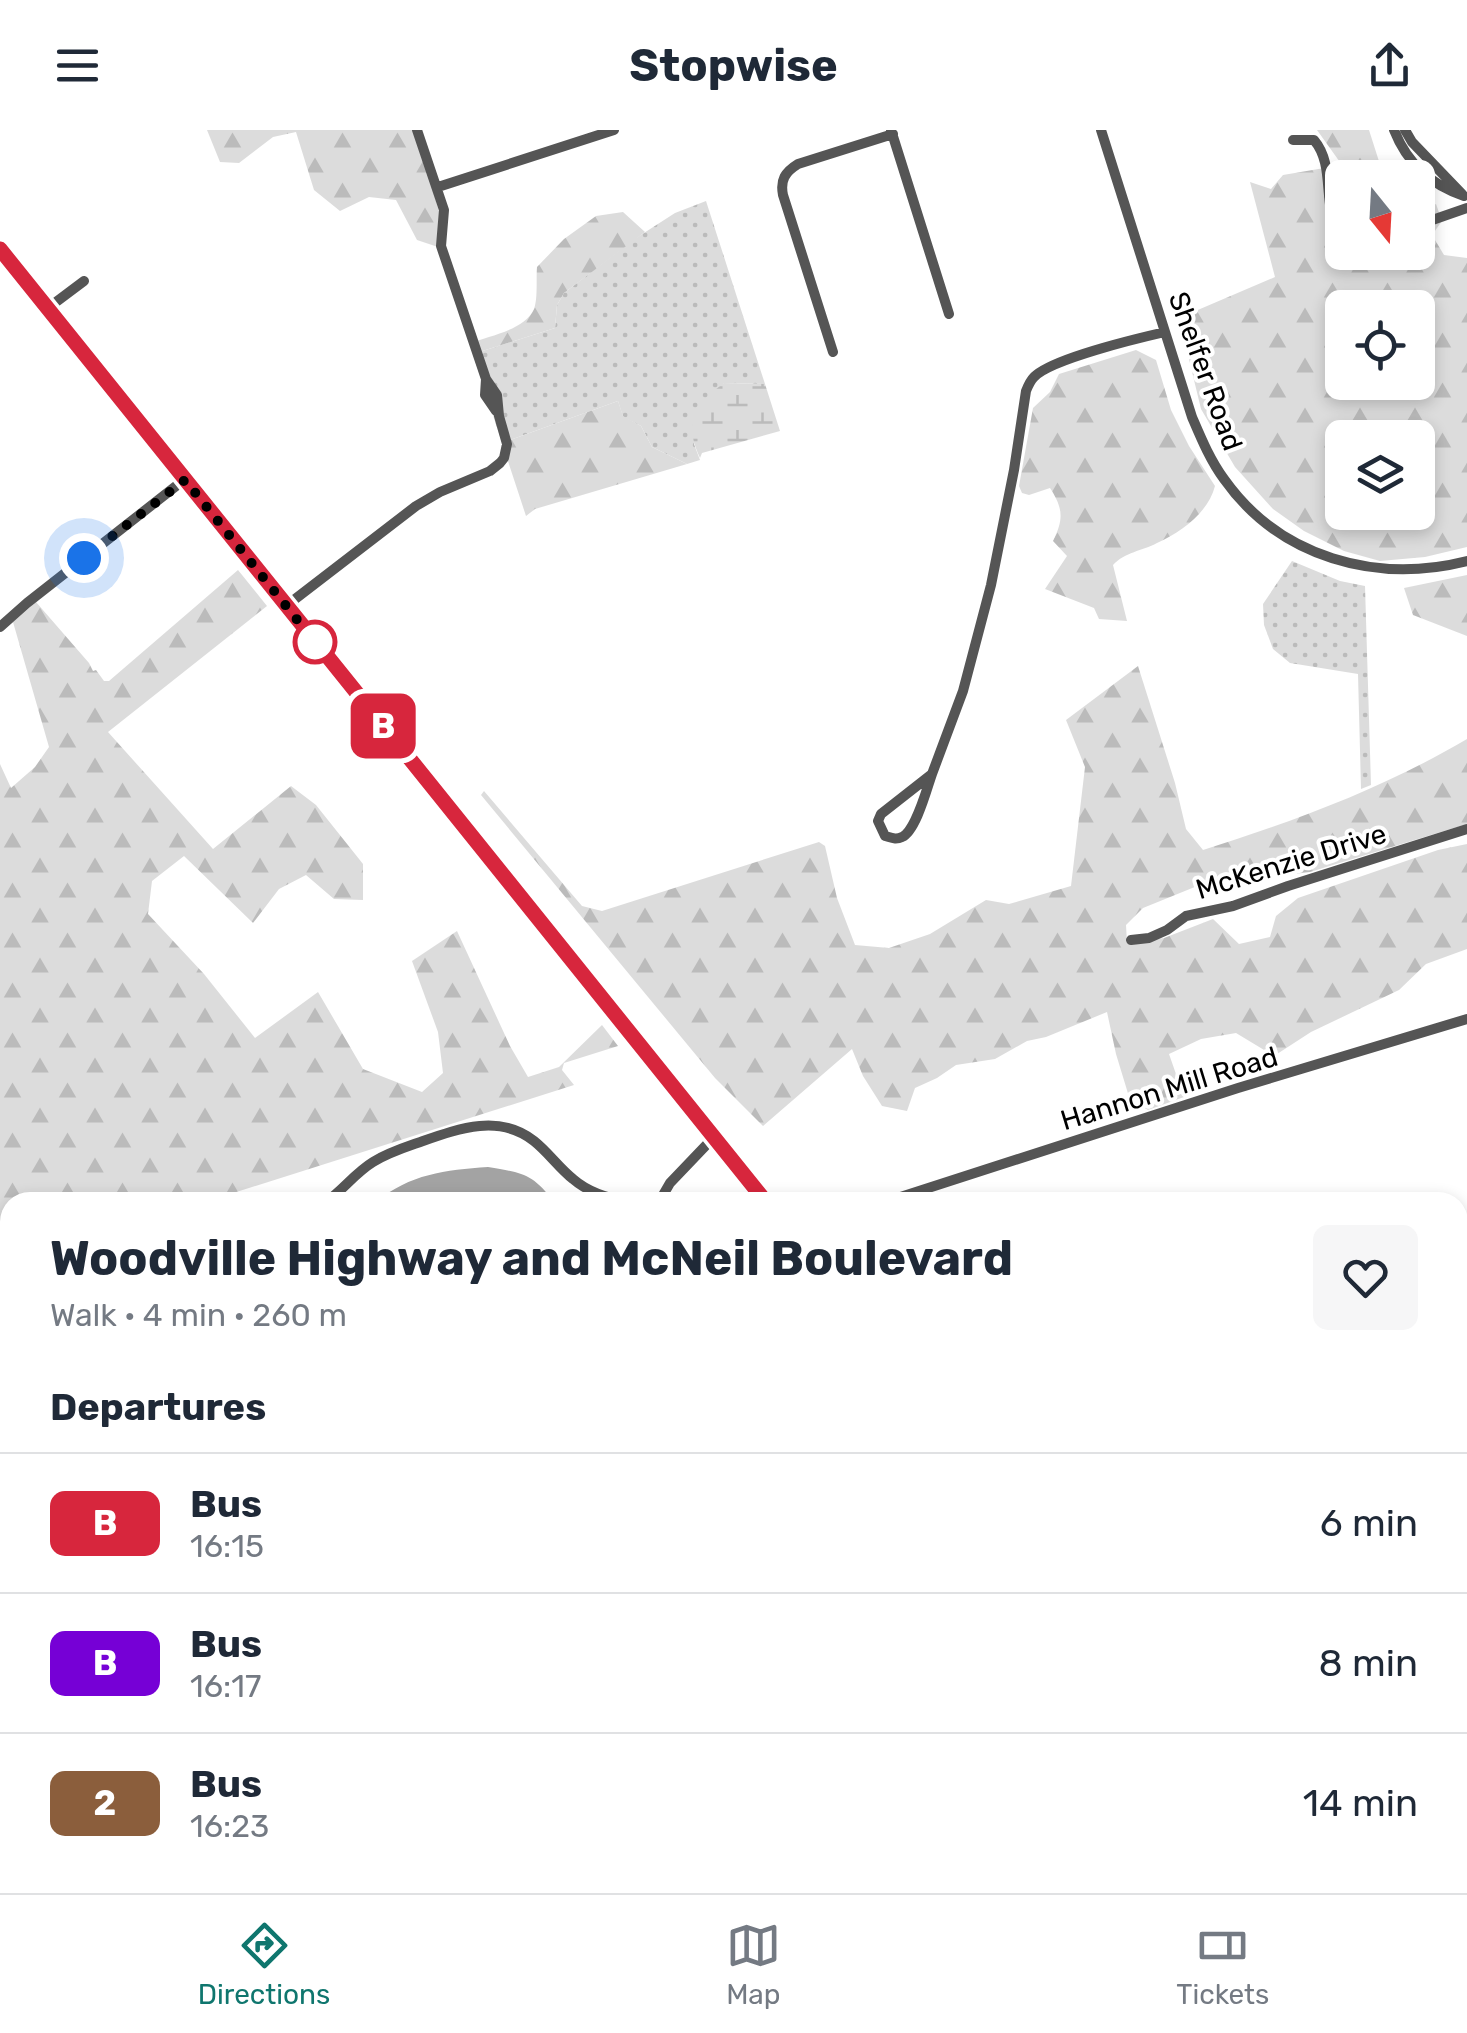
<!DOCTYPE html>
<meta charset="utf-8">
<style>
:root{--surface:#fff;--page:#f6f6f7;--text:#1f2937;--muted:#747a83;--line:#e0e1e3;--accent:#0f766e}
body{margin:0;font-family:Rubik,sans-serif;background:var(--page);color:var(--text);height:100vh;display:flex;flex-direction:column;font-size:38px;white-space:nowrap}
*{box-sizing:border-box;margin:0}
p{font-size:32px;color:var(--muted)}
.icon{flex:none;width:55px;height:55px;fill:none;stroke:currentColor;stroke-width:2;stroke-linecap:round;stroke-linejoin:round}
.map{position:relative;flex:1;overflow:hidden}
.panel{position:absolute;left:0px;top:1062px;width:1468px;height:702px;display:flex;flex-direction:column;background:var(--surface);border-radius:30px 30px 0 0;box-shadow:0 5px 15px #0003}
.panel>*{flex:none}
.badge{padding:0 20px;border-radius:15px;font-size:35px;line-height:65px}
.needle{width:65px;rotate:162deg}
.controls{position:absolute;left:1325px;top:30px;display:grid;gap:20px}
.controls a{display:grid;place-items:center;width:110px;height:110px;border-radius:15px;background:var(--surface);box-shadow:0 5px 15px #0003;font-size:50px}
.you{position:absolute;width:50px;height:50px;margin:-25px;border:8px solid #fff;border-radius:50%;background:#1a73e8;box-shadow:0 0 0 15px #1a73e833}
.map>.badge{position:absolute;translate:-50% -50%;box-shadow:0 0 0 5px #fff}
h2{padding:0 50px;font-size:38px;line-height:90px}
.round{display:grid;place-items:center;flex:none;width:105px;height:105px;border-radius:15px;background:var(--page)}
.head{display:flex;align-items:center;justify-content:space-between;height:170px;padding:0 50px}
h1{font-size:48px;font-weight:700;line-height:75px}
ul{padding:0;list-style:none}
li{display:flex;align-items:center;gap:30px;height:140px;padding:0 50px;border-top:2px solid var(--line)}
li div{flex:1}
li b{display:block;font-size:38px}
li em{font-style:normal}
li .badge{min-width:110px;font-weight:700;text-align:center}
header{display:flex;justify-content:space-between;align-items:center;height:130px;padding:0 50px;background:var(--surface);font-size:45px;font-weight:700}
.tabs{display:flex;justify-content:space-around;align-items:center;height:140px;border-top:2px solid var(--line);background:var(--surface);font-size:28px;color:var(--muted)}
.tabs a{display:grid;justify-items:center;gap:5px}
.tabs .current{color:var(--accent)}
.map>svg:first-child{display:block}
</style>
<header><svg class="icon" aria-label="menu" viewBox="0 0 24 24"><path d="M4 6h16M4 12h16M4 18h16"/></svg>Stopwise<svg class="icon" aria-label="share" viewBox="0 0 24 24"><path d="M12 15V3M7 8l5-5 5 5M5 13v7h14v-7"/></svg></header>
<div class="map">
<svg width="1467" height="1763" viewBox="0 0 1467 1763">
<defs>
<pattern id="grass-dots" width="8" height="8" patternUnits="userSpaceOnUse" patternTransform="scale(2.5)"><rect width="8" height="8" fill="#dcdcdc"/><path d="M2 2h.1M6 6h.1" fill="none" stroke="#bbb" stroke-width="1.8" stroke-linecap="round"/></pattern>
<pattern id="forest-firs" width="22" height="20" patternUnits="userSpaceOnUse" patternTransform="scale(2.5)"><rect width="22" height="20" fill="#dcdcdc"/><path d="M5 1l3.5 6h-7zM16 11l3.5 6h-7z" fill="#bbb"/></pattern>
<pattern id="wetland-marsh" width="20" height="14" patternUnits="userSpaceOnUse" patternTransform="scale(2.5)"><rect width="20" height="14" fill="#dcdcdc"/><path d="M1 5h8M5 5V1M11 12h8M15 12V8" fill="none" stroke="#bbb"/></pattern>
</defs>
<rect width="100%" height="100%" fill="#fff"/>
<path fill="url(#grass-dots)" d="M706,71L765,254L724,253L694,314L700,330L687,334L652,317L641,296L623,287L618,271L502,313L473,224L555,198L557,175L564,163L633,110L675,83Z
M1292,431L1340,451L1365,456L1371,655L1361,659L1358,544L1290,533L1273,519L1264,495L1263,474Z"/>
<path fill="url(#forest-firs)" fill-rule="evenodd" d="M207,0H415L443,95L438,117L417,110L396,70L369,67L340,81L314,60L296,2L273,7L239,33L220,32Z
M1317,0H1369L1384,47L1342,48V122H1418V83L1436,74L1442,91L1432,105L1444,125L1467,128V417L1425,427L1380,431L1344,421L1304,401L1273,379L1235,337L1201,279L1179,188L1275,147L1250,52L1271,59L1283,45L1342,35ZM1342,178H1418V252H1342ZM1342,308H1418V382H1342Z
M623,82L645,102L564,163L557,175L555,198L473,224L470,213C489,206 525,200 534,179C538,168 536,150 537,137L564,109L596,86Z
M1136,220L1156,230L1171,280L1189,316L1215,356C1208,383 1181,402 1157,413C1142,421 1125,422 1113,435L1127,491L1099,489L1094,478L1045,459L1067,426L1053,411C1064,389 1063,378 1050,358L1029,365L1022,363L1019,356L1033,278L1050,262L1059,244Z
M618,271L623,286L641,296L652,317L687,334L535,379L526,386L502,313Z
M238,440L267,476L108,602L213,719L291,656L316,675L363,734V770L334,769L306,745L279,759L253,793L184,726L152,751L148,784L204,844L255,908L318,862L363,939L422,962L443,943L438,902L412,831L457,801L510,916L528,947L559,937L602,895L618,916L564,933L562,940L574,955L205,1072H10V1135L0,1140V634L11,658L35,637L49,617L13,492L36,472L89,533L93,541L96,540L104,551H109Z
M1467,445V506L1413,485L1404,458Z
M1138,536L1175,653L1186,699L1203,720C1295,691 1384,658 1467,609V694L1310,742L1250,750H1212L1143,778L1126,795L1127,813L1164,808L1213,789L1239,814L1270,807L1276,786L1298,768L1438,720L1467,714V819L1426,834L1399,860L1311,902L1274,926L1236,903L1201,909L1169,924L1184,967L1148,980L1130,970L1116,924L1107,882L1046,907L1027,911L995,929L956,935L937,948L915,958L907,981L882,976L863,946L852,919L763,996L715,948L481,665L484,661L582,776L602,781L819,712L825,716L837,768L855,815L889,818L930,804L986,770L1009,774L1071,756L1085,637L1066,590Z
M10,1398V1568L0,1554V1400Z"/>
<path fill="url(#wetland-marsh)" d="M724,253L765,254L780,301L702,323L700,328C683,292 695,275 724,253Z"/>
<path fill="#a3a3a3" d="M488,1037C523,1043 532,1043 554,1072H376C410,1044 445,1040 488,1037Z"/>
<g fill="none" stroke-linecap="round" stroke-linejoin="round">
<defs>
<path id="major" d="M0,119L766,1072
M1458,1718L1467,1710
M1314,1755L1320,1763
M1407,1763L1415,1755"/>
</defs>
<use href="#major" stroke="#dbdbdb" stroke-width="15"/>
<path stroke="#555" stroke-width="10" d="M417,0L444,80L441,116L486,249L485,265L496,281
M891,0L949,184
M1101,0L1192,287C1201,308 1210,330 1224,349C1280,428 1376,454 1467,431
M1394,0C1407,33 1431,55 1464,66
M1405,0L1412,12L1462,64
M1293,10H1314C1337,37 1320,79 1342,107
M438,57L614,0
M1418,95L1467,78
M48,178L84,151
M833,222L783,65C780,50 785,42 798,34L893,4
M286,476L416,376L440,362L490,341L500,333L504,328L507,314L499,286L497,265L486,249
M0,497L27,473L185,349
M932,644C927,658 916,701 902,707C896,710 892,708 885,706L878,691L881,684L932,644L963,561L991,455L1014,340L1026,261C1028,256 1030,251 1034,247C1051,229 1139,208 1165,202
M1131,810L1149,808L1167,800L1186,786L1233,776L1288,756L1467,699
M326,1072C343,1060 355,1043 373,1032C389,1022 406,1017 423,1011C460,998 500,984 534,1011C548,1022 559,1038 573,1049C589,1063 610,1069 630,1072
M659,1072L670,1053L713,1008
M885,1072L1238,958L1467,889
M0,1169L10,1161
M899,1755L902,1763
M657,1763L682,1755"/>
<use href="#major" stroke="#000" stroke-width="12"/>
</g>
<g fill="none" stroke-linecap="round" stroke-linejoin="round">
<defs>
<path id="line" d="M0,119L766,1072"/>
</defs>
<use href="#line" stroke="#fff" stroke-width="22"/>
<use href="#line" stroke="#d7263d" stroke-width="15"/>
<path stroke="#000" stroke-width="10" stroke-dasharray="0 18" d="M84,428L185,350L315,512"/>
</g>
<circle fill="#fff" stroke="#d7263d" stroke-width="5" cx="315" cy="512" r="20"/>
<g text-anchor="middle" stroke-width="8" stroke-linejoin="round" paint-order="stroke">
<g font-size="28" fill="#000" stroke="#fff">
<text transform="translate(1206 241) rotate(70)" y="10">Shelfer Road</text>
<text transform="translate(1291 731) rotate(-17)" y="10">McKenzie Drive</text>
<text transform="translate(1169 958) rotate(-17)" y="10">Hannon Mill Road</text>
</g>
</g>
</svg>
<div class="controls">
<a><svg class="needle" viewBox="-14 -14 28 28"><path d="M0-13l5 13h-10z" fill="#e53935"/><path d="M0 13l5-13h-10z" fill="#747a83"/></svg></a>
<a><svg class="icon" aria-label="locate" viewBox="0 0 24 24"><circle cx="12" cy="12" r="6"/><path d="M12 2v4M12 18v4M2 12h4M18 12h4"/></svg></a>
<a><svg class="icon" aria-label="layers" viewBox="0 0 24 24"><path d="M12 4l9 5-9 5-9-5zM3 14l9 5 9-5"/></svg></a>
</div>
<div class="you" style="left:84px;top:428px"></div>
<b class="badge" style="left:383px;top:596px;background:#d7263d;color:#fff">B</b>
<section class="panel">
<div class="head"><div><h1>Woodville Highway and McNeil Boulevard</h1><p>Walk · 4 min · 260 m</p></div><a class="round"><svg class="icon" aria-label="heart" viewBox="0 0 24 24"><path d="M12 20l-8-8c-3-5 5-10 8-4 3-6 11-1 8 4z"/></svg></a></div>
<h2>Departures</h2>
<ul>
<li><span class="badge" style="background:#d7263d;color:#fff">B</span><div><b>Bus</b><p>16:15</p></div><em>6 min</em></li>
<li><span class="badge" style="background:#7600d6;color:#fff">B</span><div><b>Bus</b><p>16:17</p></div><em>8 min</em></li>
<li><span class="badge" style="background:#8b5e3c;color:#fff">2</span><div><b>Bus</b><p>16:23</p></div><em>14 min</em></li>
</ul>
</section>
</div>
<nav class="tabs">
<a class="current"><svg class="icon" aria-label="directions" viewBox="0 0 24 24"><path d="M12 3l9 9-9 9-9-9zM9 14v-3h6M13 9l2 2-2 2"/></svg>Directions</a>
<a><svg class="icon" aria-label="map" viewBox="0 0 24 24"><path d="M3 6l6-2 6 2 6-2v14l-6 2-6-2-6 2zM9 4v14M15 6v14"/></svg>Map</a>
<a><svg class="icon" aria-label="tickets" viewBox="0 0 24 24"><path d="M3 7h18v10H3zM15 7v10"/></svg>Tickets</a>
</nav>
